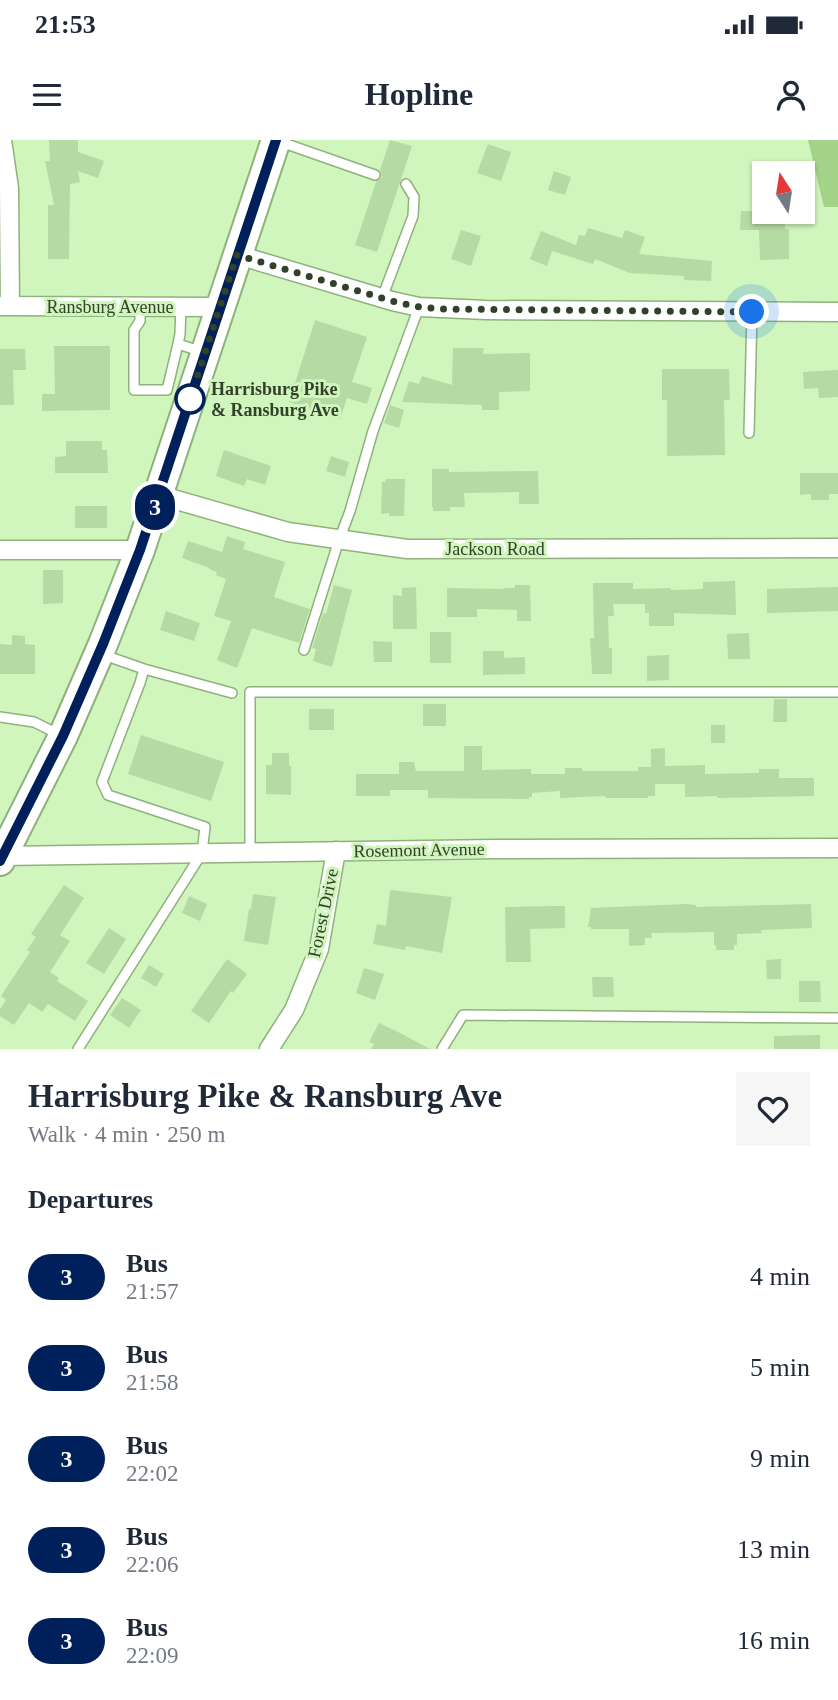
<!DOCTYPE html>
<meta charset="utf-8">
<style>
:root{--surface:#fff;--page:#f6f6f7;--text:#1f2937;--muted:#747a83}
body{margin:0;font-family:Georgia,serif;background:var(--page);color:var(--text);height:100vh;display:flex;flex-direction:column;font-size:26px;white-space:nowrap}
*{box-sizing:border-box;margin:0}
p{font-size:23px;color:var(--muted)}
.icon{flex:none;width:38px;height:38px;fill:none;stroke:currentColor;stroke-width:2;stroke-linecap:round;stroke-linejoin:round}
.map{position:relative;height:909px;overflow:hidden}
.sheet{display:flex;flex-direction:column;background:var(--surface);flex:1}
.sheet>*{flex:none}
.badge{padding:0 14px;border-radius:23px;font-size:24px;line-height:46px}
.needle{width:46px;rotate:348deg}
.tools{position:absolute;left:752px;top:21px;display:grid;gap:14px}
.tools a{display:grid;place-items:center;width:63px;height:63px;border-radius:0px;background:var(--surface);box-shadow:0 2px 5px #0004;font-size:35px}
.you{position:absolute;width:35px;height:35px;margin:-18px;border:5px solid #fff;border-radius:50%;background:#1a73e8;box-shadow:0 0 0 10px #1a73e833}
.map>.badge{position:absolute;translate:-50% -50%;box-shadow:0 0 0 4px #fff}
h2{padding:0 28px;font-size:26px;line-height:63px}
.round{display:grid;place-items:center;flex:none;width:74px;height:74px;border-radius:0px;background:var(--page)}
.headline{display:flex;align-items:center;justify-content:space-between;height:119px;padding:0 28px}
h1{font-size:33px;font-weight:700;line-height:52px}
ul{padding:0;list-style:none}
li{display:flex;align-items:center;gap:21px;height:91px;padding:0 28px}
li div{flex:1}
li b{display:block;font-size:26px}
li em{font-style:normal}
li .badge{min-width:77px;font-weight:700;text-align:center}
.status{display:flex;justify-content:space-between;align-items:center;height:49px;padding:0 35px;background:var(--surface);direction:ltr}
.status svg{height:19px;fill:currentColor}
header{display:flex;justify-content:space-between;align-items:center;height:91px;padding:0 28px;background:var(--surface);font-size:32px;font-weight:700}
.map>svg:first-child{display:block}
</style>
<div class="status"><b>21:53</b><svg viewBox="0 0 49 12"><path d="M0 12V9h3v3zM5 12V6h3v6zM10 12V3h3v9zM15 12V0h3v12zM26 1h20v11H26zM47 4h2v5h-2z"/></svg></div>
<header><svg class="icon" aria-label="menu" viewBox="0 0 24 24"><path d="M4 6h16M4 12h16M4 18h16"/></svg>Hopline<svg class="icon" aria-label="person" viewBox="0 0 24 24"><circle cx="12" cy="8" r="4"/><path d="M4 21q1-7 8-7t8 7"/></svg></header>
<div class="map">
<svg width="838" height="909" viewBox="0 0 838 909">
<rect width="100%" height="100%" fill="#d0f5bd"/>
<path fill="#a3d388" d="M808,0H838V67H824Z"/>
<path fill="#b6daa3" d="M49,0H78V12L104,21L98,38L78,31L80,42L70,44L69,119H48V65H54L45,21H50Z
M390,0L412,6L377,112L355,105L376,42L382,37L380,30Z
M488,4L511,12L501,41L477,33Z
M554,31L571,37L565,55L548,50Z
M741,71H762V81H785V89H789V119L760,120L759,90H740Z
M588,88L622,98L625,90L645,97L639,114L712,121L711,141L684,140V136L630,133L595,119L593,124L552,111L547,126L530,119L541,91L576,105L579,95L585,96Z
M461,90L481,96L471,126L451,119Z
M315,180L367,197L352,242L372,248L367,264L347,258L340,279L289,262Z
M54,206H110V270L42,271V254H55Z
M453,208H484L483,214L530,213V251L499,252V270H482V265L402,262L409,241L419,244L422,236L452,245Z
M0,209H25L26,230H13L14,265H0Z
M662,229H729L730,260H724L725,315L667,316V260H662Z
M838,230V257L819,258L818,248L804,249L803,232Z
M390,265L404,270L399,288L384,283Z
M66,301H102V310H107L108,333H55V317L66,316Z
M224,310L271,326L265,345L247,339L244,346L216,336Z
M331,316L349,322L345,337L326,331Z
M432,329H449V332L538,331L539,364H519V352L464,353L465,367H450V371H433V367H432Z
M800,333H838V354H829V360H811V354L800,355Z
M386,339H405L404,376H389V373L381,374L382,342H385Z
M75,366H107V388H75Z
M227,396L245,402L243,409L285,422L274,457L310,469L299,503L252,488L237,528L217,520L231,481L214,476L226,439L216,435L217,432L209,429L210,428L182,418L188,401L222,412Z
M43,430H63V463L43,464Z
M735,441L736,475L674,473V486H649V473H645V464H613L614,476H608L609,508H612V534H592L590,498H594L593,443H633V449L671,448V450L703,449V442Z
M334,445L352,450L332,527L313,521L316,509L312,508L323,473L326,474Z
M515,445H530L531,481H517V470L477,469V477H447V448L504,449V448H515Z
M416,447L417,489H393V455L402,456V448Z
M838,447V471L767,473V449Z
M166,471L200,483L194,501L160,490Z
M430,492H451V523H430Z
M749,493L750,519H728L727,494Z
M12,495L25,496V504L35,505V534H0V504L12,505Z
M373,501L392,502V522H374Z
M483,511H504V518L525,517V534L483,535Z
M669,515V540L647,541V516Z
M774,559H787V582H773Z
M423,564H446V586H423Z
M309,569H334V590H309Z
M711,585H725V603H711Z
M141,595L224,622L211,661L128,634Z
M464,606H482V630L531,629V634H565V628H582V631H638V627H651V609L665,608V626L705,625V634L759,633V629H779V638H814V656L717,658V656L685,657V644H655V656H648V658H606L605,656L560,658V651L532,653V657H529V659L428,658V650H390V656H356V634H399V622H414L416,631H464Z
M272,613H289V626H291V655L266,654V625H272Z
M64,745L84,758L60,795L70,801L50,832L59,838L57,841L88,861L75,881L48,864L42,872L29,863L14,885L0,876V869L6,860L1,856L30,812L27,810L36,797L31,794Z
M390,750L452,757L442,813L406,806L405,810L373,804L377,784L386,786Z
M253,754L276,757L268,805L244,801L249,769H251Z
M189,756L207,764L200,781L182,773Z
M687,764L696,765V767L811,764L812,788L761,790L762,793L737,794V805H734V810H716V805H714V792L651,793L652,798H645V805L629,806V789H591V787H588L591,768Z
M553,766H565V788L530,789L531,822H506L505,767Z
M109,788L126,799L104,834L86,823Z
M227,819L247,834L233,853L231,851L209,883L191,871Z
M781,819V839H767L766,820Z
M149,825L164,834L156,847L141,838Z
M364,828L384,834L375,860L356,853Z
M592,837H613L614,857H593Z
M799,841H820L821,862H799Z
M122,858L141,870L129,888L110,875Z
M379,883L400,893L430,909H371L374,904L369,902Z
M820,895V909H774V896Z"/>
<g fill="none" stroke-linecap="round" stroke-linejoin="round">
<defs>
<path id="lane" d="M278,1L375,35
M382,158L413,76L414,57L406,44
M140,167V181L134,190V250H167L178,204L203,212
M178,204L180,194L181,167
M749,293L752,172
M304,510L339,400L350,371L373,291L419,167
M144,529L232,553
M0,577L34,582L58,594
M250,712V552H838
M78,909L202,713L205,687L108,655L102,642L140,543L144,529L101,514
M442,909L463,875L838,878"/>
<path id="street" d="M2,0L9,48L10,166
M238,115L392,161L419,167L486,170L838,172
M0,166L220,167
M159,355L288,392L407,409L838,408
M0,410H140
M0,716L496,709L838,708
M269,909L294,870L319,809L336,711"/>
<path id="primary" d="M0,721L63,596L103,504L140,410L276,0"/>
</defs>
<use href="#lane" stroke="#8fb27c" stroke-width="12"/>
<use href="#street" stroke="#8fb27c" stroke-width="21"/>
<use href="#primary" stroke="#8fb27c" stroke-width="32"/>
<use href="#lane" stroke="#fff" stroke-width="9"/>
<use href="#street" stroke="#fff" stroke-width="18"/>
<use href="#primary" stroke="#fff" stroke-width="28"/>
</g>
<g fill="none" stroke-linecap="round" stroke-linejoin="round">
<defs>
<path id="line" d="M0,721L63,596L103,504L140,410L276,0"/>
</defs>
<use href="#line" stroke="#fff" stroke-width="16"/>
<use href="#line" stroke="#00205b" stroke-width="10"/>
<path stroke="#32412a" stroke-width="7" stroke-dasharray="0 12.6" d="M190,259L237,115L392,161L419,167L443,169L752,172"/>
</g>
<circle fill="#fff" stroke="#00205b" stroke-width="3.5" cx="190" cy="259" r="14"/>
<g text-anchor="middle" stroke-width="6" stroke-linejoin="round" paint-order="stroke">
<g font-size="18" fill="#32412a" stroke="#d0f5bd">
<text x="110" y="173">Ransburg Avenue</text>
<text x="495" y="415">Jackson Road</text>
<text transform="translate(419 710) rotate(-1)" y="6">Rosemont Avenue</text>
<text transform="translate(323 773) rotate(-78)" y="6">Forest Drive</text>
</g>
<g font-size="18" font-weight="bold" fill="#32412a" stroke="#d0f5bd" text-anchor="start">
<text x="211" y="255">Harrisburg Pike<tspan x="211" dy="21">&amp; Ransburg Ave</tspan></text>
</g>
</g>
</svg>
<div class="tools">
<a><svg class="needle" viewBox="-14 -14 28 28"><path d="M0-13l5 13h-10z" fill="#e53935"/><path d="M0 13l5-13h-10z" fill="#747a83"/></svg></a>
</div>
<div class="you" style="left:752px;top:172px"></div>
<b class="badge" style="left:155px;top:367px;background:#00205b;color:#fff">3</b>
</div>
<section class="sheet">
<div class="headline"><div><h1>Harrisburg Pike &amp; Ransburg Ave</h1><p>Walk · 4 min · 250 m</p></div><a class="round"><svg class="icon" aria-label="heart" viewBox="0 0 24 24"><path d="M12 20l-8-8c-3-5 5-10 8-4 3-6 11-1 8 4z"/></svg></a></div>
<h2>Departures</h2>
<ul>
<li><span class="badge" style="background:#00205b;color:#fff">3</span><div><b>Bus</b><p>21:57</p></div><em>4 min</em></li>
<li><span class="badge" style="background:#00205b;color:#fff">3</span><div><b>Bus</b><p>21:58</p></div><em>5 min</em></li>
<li><span class="badge" style="background:#00205b;color:#fff">3</span><div><b>Bus</b><p>22:02</p></div><em>9 min</em></li>
<li><span class="badge" style="background:#00205b;color:#fff">3</span><div><b>Bus</b><p>22:06</p></div><em>13 min</em></li>
<li><span class="badge" style="background:#00205b;color:#fff">3</span><div><b>Bus</b><p>22:09</p></div><em>16 min</em></li>
</ul>
</section>
